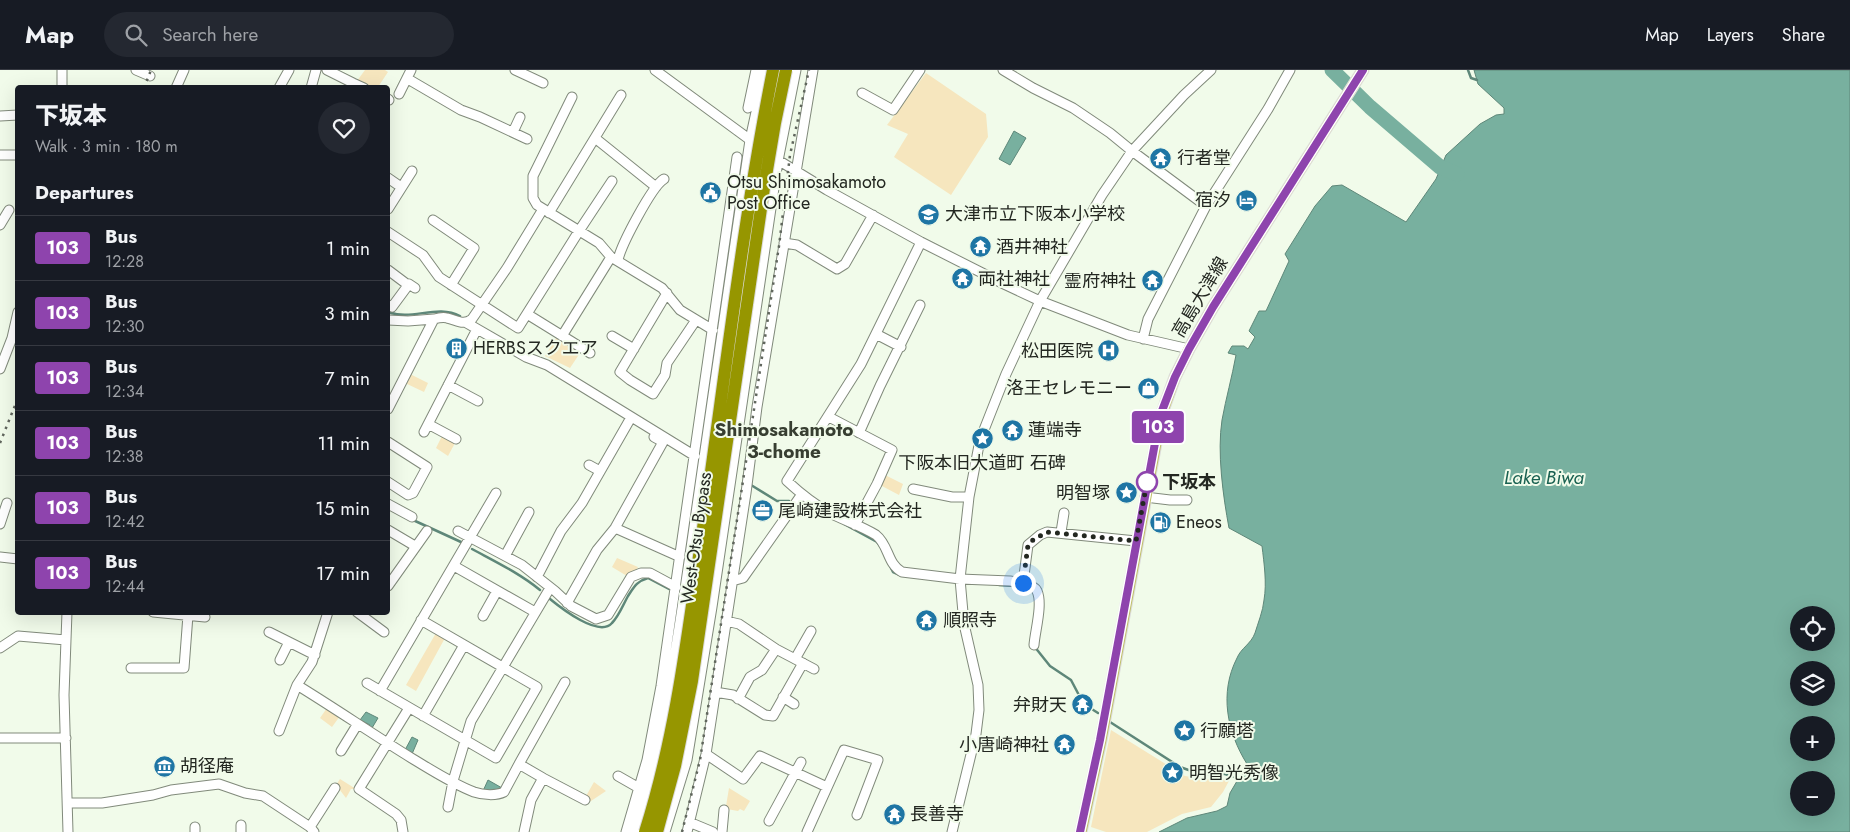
<!DOCTYPE html>
<meta charset="utf-8">
<style>
:root{--surface:#171b24;--page:#242831;--text:#f1f3f6;--muted:#9ea1a6;--line:#363941}
body{margin:0;font-family:Jost,"Noto Sans JP",sans-serif;background:var(--page);color:var(--text);height:100vh;display:flex;flex-direction:column;font-size:19px;white-space:nowrap}
*{box-sizing:border-box;margin:0}
p{font-size:16px;color:var(--muted)}
.icon{flex:none;width:28px;height:28px;fill:none;stroke:currentColor;stroke-width:2;stroke-linecap:round;stroke-linejoin:round}
.map{position:relative;flex:1;overflow:hidden}
.drawer{position:absolute;left:15px;top:15px;width:375px;height:530px;display:flex;flex-direction:column;background:var(--surface);border-radius:5px;box-shadow:0 5px 20px #0002}
.drawer>*{flex:none}
.badge{padding:0 10px;border-radius:4px;font-size:18px;line-height:32px}
.tools{position:absolute;left:1790px;top:536px;display:grid;gap:10px}
.tools a{display:grid;place-items:center;width:45px;height:45px;border-radius:50%;background:var(--surface);box-shadow:0 5px 20px #0002;font-size:25px}
.you{position:absolute;width:25px;height:25px;margin:-12px;border:4px solid #fff;border-radius:50%;background:#1a73e8;box-shadow:0 0 0 8px #1a73e833}
.map>.badge{position:absolute;translate:-50% -50%;box-shadow:0 0 0 2px #fff}
h2{padding:0 20px;font-size:19px;line-height:45px}
.round{display:grid;place-items:center;flex:none;width:52px;height:52px;border-radius:26px;background:var(--page)}
.head{display:flex;align-items:center;justify-content:space-between;height:85px;padding:0 20px}
h1{font-size:24px;font-weight:800;line-height:38px}
ul{padding:0;list-style:none}
li{display:flex;align-items:center;gap:15px;height:65px;padding:0 20px;border-top:1px solid var(--line)}
li div{flex:1}
li b{display:block;font-size:19px}
li em{font-style:normal}
li .badge{min-width:55px;font-weight:700;text-align:center}
header{display:flex;align-items:center;gap:30px;box-sizing:border-box;height:70px;padding:0 25px;background:var(--surface);border-bottom:1px solid var(--line)}
header strong{font-size:24px}
nav{display:flex;gap:28px;margin-inline-start:auto;font-size:18px}
.search{width:350px;height:45px;background:var(--page);display:flex;align-items:center;gap:12px;box-sizing:border-box;padding:0 18px;border-radius:28px;color:var(--muted);font-size:19px}
.map>svg:first-child{display:block}
</style>
<header>
<strong>Map</strong>
<div class="search"><svg class="icon" aria-label="search" viewBox="0 0 24 24"><circle cx="10" cy="10" r="6"/><path d="M15 15l6 6"/></svg>Search here</div>
<nav><a>Map</a><a>Layers</a><a>Share</a></nav>
</header>
<div class="map">
<svg width="1850" height="762" viewBox="0 0 1850 762">
<rect width="100%" height="100%" fill="#f1fbea"/>
<path fill="#f6e6be" d="M365,0H385L388,2L378,17H374L357,11Z
M926,3L986,44L988,67L951,125L894,87L908,64L887,55Z
M556,268L580,283L570,298L545,286Z
M410,304L428,313L424,322L405,313Z
M442,366L455,373L448,386L436,378Z
M885,405L903,414L899,425L880,415Z
M617,488L638,497L636,501L627,506L612,497Z
M436,563L445,568L416,621L406,615Z
M327,638L340,646L332,657L320,648Z
M1111,660L1185,706L1204,709H1230L1223,722L1211,737L1182,744L1147,762H1106L1091,757Z
M340,709L356,719H351L346,728L336,715Z
M594,712L606,721L585,735L586,726Z
M729,718L750,731L744,741L740,739L738,741L727,739L726,736Z"/>
<path fill="#78b09f" stroke="#5e8779" fill-rule="evenodd" d="M1474,0H1850V762H1159L1187,748L1217,741L1227,736L1230,723L1247,694C1227,662 1219,623 1237,588C1241,578 1251,574 1255,563C1258,553 1263,541 1264,530C1267,513 1264,493 1262,476L1229,458C1223,426 1217,382 1222,350C1226,328 1232,307 1236,285L1228,283L1232,276H1244L1248,279L1255,267L1249,261L1259,241H1266L1289,191L1285,184L1315,136L1332,116L1342,115L1406,152L1436,109L1446,85L1480,54L1496,45L1504,44V38L1478,14ZM1799,545H1826V572H1799ZM1799,600H1826V628H1799ZM1799,655H1826V682H1799ZM1799,710H1826V738H1799Z
M1014,61L1026,68L1010,95L999,89Z
M366,642L378,648L372,658L369,656L370,655L360,650Z
M412,667L418,670L412,684L405,680Z
M488,710L502,718L498,721H483Z"/>
<g fill="none" stroke-linecap="round" stroke-linejoin="round">
<path stroke="#5e8779" stroke-width="2.5" d="M1468,0L1471,8L1477,10
M388,242C412,251 437,234 460,246
M751,415L777,431H789
M413,450L461,472
M844,454L877,472L880,476
M472,479C496,492 519,503 540,520
M890,496L893,502L900,505
M999,515L1014,516
M550,529C561,538 599,568 612,553C619,546 623,535 628,526C634,517 637,511 648,508L669,519
M1034,576L1050,596L1071,610L1081,629L1087,636L1098,643
M1110,652L1180,697L1200,704H1225L1241,709"/>
<path stroke="#78b09f" stroke-width="15" d="M1332,0L1370,37L1440,97L1457,104"/>
<defs>
<path id="minor" d="M136,0L150,6
M327,0L353,13V18
M515,0L543,13
M655,0L753,72
M1003,0L1033,18L1073,38L1110,63L1132,81L1206,136
M408,9L461,40L480,47L527,69
M353,13L364,18
M62,18V0
M176,18L184,0
M279,18L289,0
M311,18L316,0
M862,23L893,40L920,0
M399,24L411,0
M572,27L533,106V128L537,135L599,173L611,187L662,218L680,240L713,260
M388,29L389,30
M748,38L756,0
M0,46L18,45
M513,62L520,47
M595,68L656,117
M0,85H18
M773,87L827,120L921,172L1006,215L1040,231L1128,265L1189,279
M388,108L401,117
M388,139L412,101
M549,143L621,25
M433,150L474,178L451,215
M0,155L9,140
M388,162L423,185L439,207L518,258L579,161L612,111
M921,172L861,294L787,411C800,423 815,435 830,443C845,451 862,456 876,465C889,475 887,494 902,502L960,509L1010,511L1023,513L1028,475L1040,465L1047,462L1136,471
M784,173L797,175L837,199L845,194L873,145
M618,190C621,175 652,116 664,109
M388,200L408,215
M667,223L620,302L630,310L653,324L665,305L667,293L696,250
M388,235L392,237L409,214L415,218
M527,244L590,283
M388,250L408,251L434,249
M465,252L526,287L547,295L695,386
M876,264L901,277
M562,266L611,187
M612,266L634,279
M1143,269L1148,249L1206,136L1268,39L1290,0
M0,299L12,268L18,242
M448,315L478,331
M388,339L434,249C438,248 443,247 447,248C457,250 463,256 472,249L507,198L543,139
M829,347L892,380L877,414L855,455
M428,354L456,369
M424,362L477,259
M859,363L880,316L920,235
M388,372L427,397L413,423L408,425L388,412
M589,395L600,401
M913,419L952,427H969
M1145,427L1170,430H1187
M388,434L412,447
M0,454L7,433
M615,458L680,487
M388,460L415,476
M458,461L522,495L555,521L571,536L596,549L608,545L631,507L641,503H650L676,517
M1061,462L1064,443
M505,486L529,442
M0,487L18,489
M454,496L535,542
M537,507L561,461L582,433L629,351
M732,511L743,508L802,424
M1023,513C1028,515 1035,516 1037,521C1043,534 1035,561 1034,575
M388,516L427,461
M567,533L597,480L615,458L663,372L654,367
M67,542L64,625L68,762
M153,542L205,547
M357,542L384,562
M483,546L497,521
M726,551L739,554L776,579L814,599
M269,562L315,585
M0,578L18,566L66,570
M795,589L811,561
M280,590L289,572
M131,598H184L188,545
M367,613L496,688L537,617L421,550
M297,615C336,639 374,665 413,689C433,701 453,714 474,722C483,725 496,726 504,722L519,694
M380,621L496,423
M715,622L733,625L765,645L773,646L803,593
M783,627L794,634
M738,629L750,607L762,600L776,579
M423,646L464,575
M279,661L297,615L312,592L328,542
M0,668H66
M341,681L357,655
M706,684L743,709L760,686L827,717
M618,706L639,718
M543,708L519,694L565,612
M68,733H102L153,725L171,720L219,714L245,723L263,726L310,757L314,762
M448,737L453,711L471,651L550,518
M769,751L801,692
M689,752L713,762
M310,757L335,718
M195,762V757
M241,762V755
M403,762L401,750L396,744L359,719L409,638
M524,762L531,730L543,708L585,730
M626,762L647,690L661,616L737,87
M635,762C667,652 682,542 698,429C715,309 733,190 750,70L765,0
M665,762L687,690L712,537L778,91L796,0
M687,762L706,684L746,423L757,337L813,0
M722,762L724,740
M807,762L844,680L878,690L857,745
M952,762L976,664L979,640L978,615L964,554L960,509L969,427L980,370L1006,304L1040,231L1102,125L1132,81L1184,25L1211,0"/>
<path id="major" d="M1081,762L1101,670L1161,346L1175,307L1189,279L1213,237L1363,0"/>
</defs>
<use href="#minor" stroke="#818a7b" stroke-width="11"/>
<use href="#major" stroke="#dcdcdb" stroke-width="13"/>
<use href="#minor" stroke="#fff" stroke-width="9"/>
<use href="#major" stroke="#c0c066" stroke-width="11"/>
<path stroke="#60665d" stroke-width="2.5" stroke-dasharray="2.5 5" stroke-linecap="butt" d="M144,18L151,0
M0,373L18,328
M682,762L700,690L751,359L779,176L790,85L809,0"/>
<defs>
<path id="highway-bridge" d="M645,762C675,668 687,570 701,472C724,315 742,156 773,0
M657,762L675,696L692,611L764,118L775,53L786,0"/>
</defs>
<use href="#highway-bridge" stroke="#dcdcdb" stroke-width="14" stroke-linecap="butt"/>
<use href="#highway-bridge" stroke="#969600" stroke-width="12"/>
</g>
<g fill="none" stroke-linecap="round" stroke-linejoin="round">
<defs>
<path id="line" d="M1080,762L1100,670L1160,346L1175,307L1189,279L1213,237L1363,0"/>
</defs>
<use href="#line" stroke="#fff" stroke-width="11"/>
<use href="#line" stroke="#8e44ad" stroke-width="8"/>
<path stroke="#232721" stroke-width="5" stroke-dasharray="0 9" d="M1023,513L1028,475L1033,470L1047,462L1136,471L1147,412"/>
</g>
<defs>
<symbol id="temple-disc" viewBox="-11 -11 22 22"><circle r="9.5" fill="#1e75a4" stroke="#f1fbea"/><path d="M0-6L5-2H3V0L6.5 2.5H4V6H1.5V3h-3V6H-4V2.5H-6.5L-3 0V-2H-5Z" fill="#fff"/></symbol>
<symbol id="civic-disc" viewBox="-11 -11 22 22"><circle r="9.5" fill="#1e75a4" stroke="#f1fbea"/><path d="M-.6-6.5H3V-4.5H.6V-3L4-1V1h2V6H-6V1h2V-1L-.6-3ZM-1.2 2.5V6h2.4V2.5Z" fill="#fff"/></symbol>
<symbol id="hotel-disc" viewBox="-11 -11 22 22"><circle r="9.5" fill="#1e75a4" stroke="#f1fbea"/><path d="M-6-4.5h1.5V1H6V5H4.5V3h-9V5H-6ZM-4 0a1.8 1.8 0 1 1 3.6 0ZM.5 0V-2.5h3Q6-2.5 6 0Z" fill="#fff"/></symbol>
<symbol id="school-disc" viewBox="-11 -11 22 22"><circle r="9.5" fill="#1e75a4" stroke="#f1fbea"/><path d="M0-5L7-2L0 1L-7-2ZM-4 1L0 2.5L4 1V4Q0 6-4 4Z" fill="#fff"/></symbol>
<symbol id="building-disc" viewBox="-11 -11 22 22"><circle r="9.5" fill="#1e75a4" stroke="#f1fbea"/><path d="M-4-6H4V6H1V3H-1V6H-4ZM-2.5-4.3h1.7v1.8h-1.7ZM.8-4.3h1.7v1.8H.8ZM-2.5-1h1.7V.8h-1.7ZM.8-1h1.7V.8H.8Z" fill="#fff"/></symbol>
<symbol id="hospital-disc" viewBox="-11 -11 22 22"><circle r="9.5" fill="#1e75a4" stroke="#f1fbea"/><path d="M-5-5h3v3.5h4V-5h3V5h-3V1.5h-4V5h-3Z" fill="#fff"/></symbol>
<symbol id="shop-disc" viewBox="-11 -11 22 22"><circle r="9.5" fill="#1e75a4" stroke="#f1fbea"/><path d="M-5-2.5h2.3a2.7 3.5 0 0 1 5.4 0H5L5.5 6h-11ZM-1.5-2.5h3a1.5 2.3 0 0 0-3 0Z" fill="#fff"/></symbol>
<symbol id="sight-disc" viewBox="-11 -11 22 22"><circle r="9.5" fill="#1e75a4" stroke="#f1fbea"/><path d="M0-6L1.8-2.2L6-1.7L2.9 1.2L3.7 5.4L0 3.3L-3.7 5.4L-2.9 1.2L-6-1.7L-1.8-2.2Z" fill="#fff"/></symbol>
<symbol id="office-disc" viewBox="-11 -11 22 22"><circle r="9.5" fill="#1e75a4" stroke="#f1fbea"/><path d="M-6-3h4V-5.5h4V-3h4V5H-6ZM-1-4.5V-3h2v-1.5ZM-6 0V1H6V0Z" fill="#fff"/></symbol>
<symbol id="fuel-disc" viewBox="-11 -11 22 22"><circle r="9.5" fill="#1e75a4" stroke="#f1fbea"/><path d="M-5.5-6h7V0h2V4h1.3V-2.5L3-4.5l.8-.8L6-3V5H2.5V1h-1V6h-7ZM-4.2-4.7v3.2H.2V-4.7Z" fill="#fff"/></symbol>
<symbol id="museum-disc" viewBox="-11 -11 22 22"><circle r="9.5" fill="#1e75a4" stroke="#f1fbea"/><path d="M0-6L6-3V-2H-6V-3ZM-5-1h2V3h-2ZM-1-1h2V3h-2ZM3-1h2V3H3ZM-6 4H6V6H-6Z" fill="#fff"/></symbol>
</defs>
<g fill-rule="evenodd">
<use href="#temple-disc" x="1148" y="76" width="25" height="25"/>
<use href="#civic-disc" x="698" y="110" width="25" height="25"/>
<use href="#hotel-disc" x="1234" y="118" width="25" height="25"/>
<use href="#school-disc" x="916" y="132" width="25" height="25"/>
<use href="#temple-disc" x="968" y="164" width="25" height="25"/>
<use href="#temple-disc" x="950" y="196" width="25" height="25"/>
<use href="#temple-disc" x="1140" y="198" width="25" height="25"/>
<use href="#building-disc" x="444" y="266" width="25" height="25"/>
<use href="#hospital-disc" x="1096" y="268" width="25" height="25"/>
<use href="#shop-disc" x="1136" y="306" width="25" height="25"/>
<use href="#temple-disc" x="1000" y="348" width="25" height="25"/>
<use href="#sight-disc" x="970" y="356" width="25" height="25"/>
<use href="#sight-disc" x="1114" y="410" width="25" height="25"/>
<use href="#office-disc" x="750" y="428" width="25" height="25"/>
<use href="#fuel-disc" x="1148" y="440" width="25" height="25"/>
<use href="#temple-disc" x="914" y="538" width="25" height="25"/>
<use href="#temple-disc" x="1070" y="622" width="25" height="25"/>
<use href="#sight-disc" x="1172" y="648" width="25" height="25"/>
<use href="#temple-disc" x="1052" y="662" width="25" height="25"/>
<use href="#museum-disc" x="152" y="684" width="25" height="25"/>
<use href="#sight-disc" x="1160" y="690" width="25" height="25"/>
<use href="#temple-disc" x="882" y="732" width="25" height="25"/>
</g>
<circle fill="#fff" stroke="#8e44ad" stroke-width="2.5" cx="1147" cy="412" r="10"/>
<g text-anchor="middle" stroke-width="4" stroke-linejoin="round" paint-order="stroke">
<g font-size="18" fill="#232721" stroke="#f1fbea" text-anchor="start">
<text x="1177" y="94">行者堂</text>
<text x="727" y="118">Otsu Shimosakamoto<tspan x="727" dy="21">Post Office</tspan></text>
<text x="1231" y="136" text-anchor="end">宿汐</text>
<text x="945" y="150">大津市立下阪本小学校</text>
<text x="996" y="183">酒井神社</text>
<text x="978" y="215">両社神社</text>
<text x="1136" y="217" text-anchor="end">霊府神社</text>
<text x="473" y="284">HERBSスクエア</text>
<text x="1093" y="287" text-anchor="end">松田医院</text>
<text x="1132" y="324" text-anchor="end">洛王セレモニー</text>
<text x="1028" y="366">蓮端寺</text>
<text x="982" y="399" text-anchor="middle">下阪本旧大道町 石碑</text>
<text x="1110" y="429" text-anchor="end">明智塚</text>
<text x="778" y="447">尾崎建設株式会社</text>
<text x="1176" y="458">Eneos</text>
<text x="943" y="556">順照寺</text>
<text x="1067" y="641" text-anchor="end">弁財天</text>
<text x="1200" y="667">行願塔</text>
<text x="1049" y="681" text-anchor="end">小唐崎神社</text>
<text x="180" y="702">胡径庵</text>
<text x="1189" y="709">明智光秀像</text>
<text x="910" y="750">長善寺</text>
</g>
<g font-size="18" fill="#232721" stroke="#f1fbea">
<text transform="translate(1200 227) rotate(-59)" y="6">高島大津線</text>
<text transform="translate(696 468) rotate(-82)" y="6">West-Otsu Bypass</text>
</g>
<g font-size="18" font-weight="bold" fill="#232721" stroke="#f1fbea" text-anchor="start">
<text x="1162" y="418">下坂本</text>
</g>
<g font-size="19" font-weight="bold" fill="#373e31" stroke="#f1fbea">
<text x="784" y="366">Shimosakamoto<tspan x="784" dy="22">3-chome</tspan></text>
</g>
<g font-size="19" font-style="italic" fill="#196151" stroke="#f1fbea">
<text x="1544" y="414">Lake Biwa</text>
</g>
</g>
</svg>
<div class="tools">
<a><svg class="icon" aria-label="locate" viewBox="0 0 24 24"><circle cx="12" cy="12" r="6"/><path d="M12 2v4M12 18v4M2 12h4M18 12h4"/></svg></a>
<a><svg class="icon" aria-label="layers" viewBox="0 0 24 24"><path d="M12 4l9 5-9 5-9-5zM3 14l9 5 9-5"/></svg></a>
<a>+</a>
<a>−</a>
</div>
<div class="you" style="left:1023px;top:513px"></div>
<b class="badge" style="left:1158px;top:357px;background:#8e44ad;color:#fff">103</b>
<section class="drawer">
<div class="head"><div><h1>下坂本</h1><p>Walk · 3 min · 180 m</p></div><a class="round"><svg class="icon" aria-label="heart" viewBox="0 0 24 24"><path d="M12 20l-8-8c-3-5 5-10 8-4 3-6 11-1 8 4z"/></svg></a></div>
<h2>Departures</h2>
<ul>
<li><span class="badge" style="background:#8e44ad;color:#fff">103</span><div><b>Bus</b><p>12:28</p></div><em>1 min</em></li>
<li><span class="badge" style="background:#8e44ad;color:#fff">103</span><div><b>Bus</b><p>12:30</p></div><em>3 min</em></li>
<li><span class="badge" style="background:#8e44ad;color:#fff">103</span><div><b>Bus</b><p>12:34</p></div><em>7 min</em></li>
<li><span class="badge" style="background:#8e44ad;color:#fff">103</span><div><b>Bus</b><p>12:38</p></div><em>11 min</em></li>
<li><span class="badge" style="background:#8e44ad;color:#fff">103</span><div><b>Bus</b><p>12:42</p></div><em>15 min</em></li>
<li><span class="badge" style="background:#8e44ad;color:#fff">103</span><div><b>Bus</b><p>12:44</p></div><em>17 min</em></li>
</ul>
</section>
</div>
